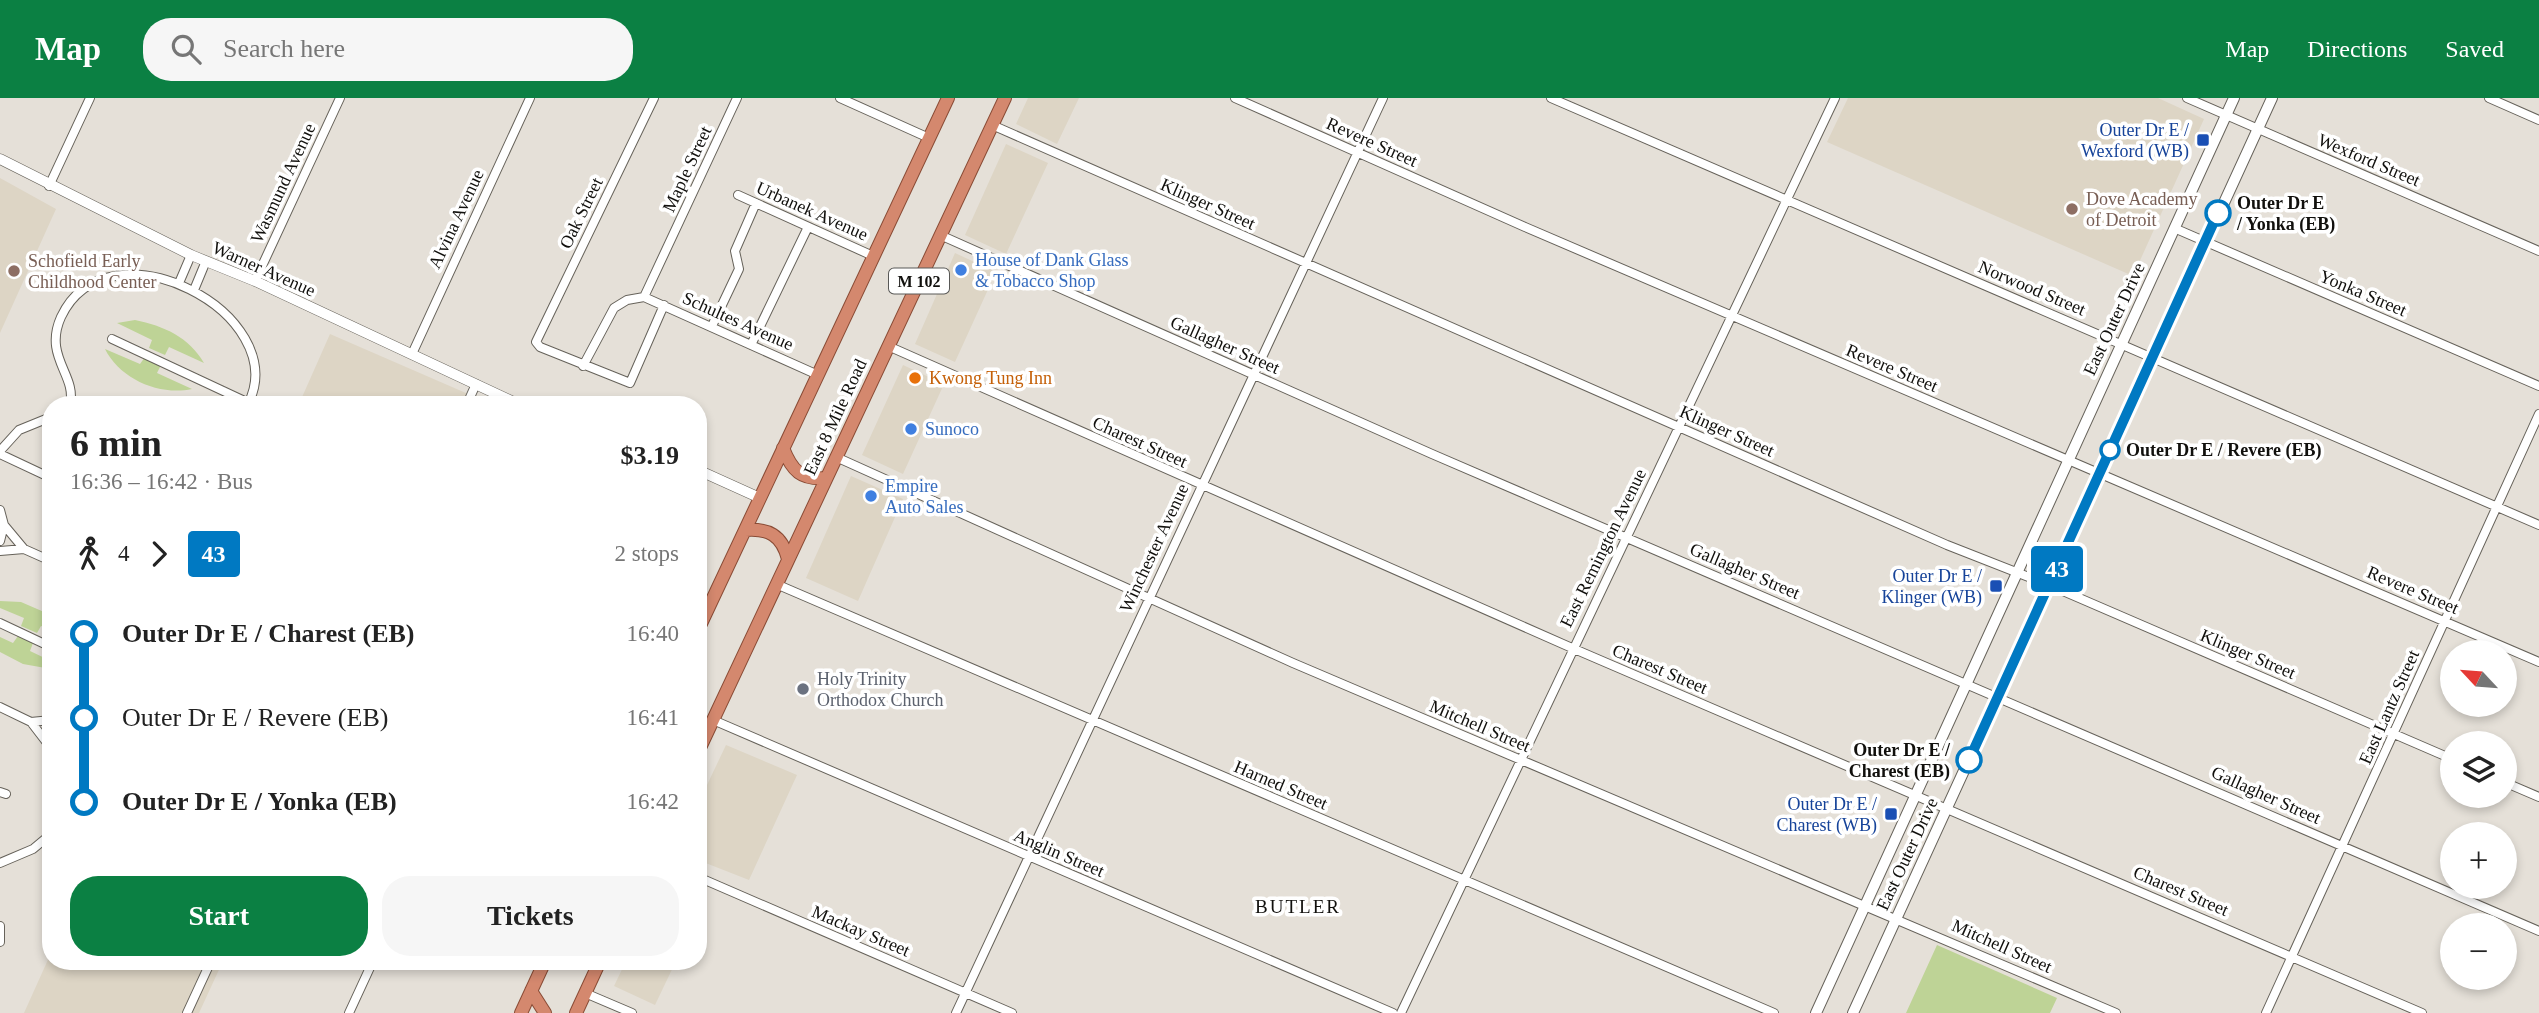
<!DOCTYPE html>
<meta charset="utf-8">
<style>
:root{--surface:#fff;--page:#f6f6f6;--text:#222;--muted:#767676;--accent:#0b8043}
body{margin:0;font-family:Georgia,serif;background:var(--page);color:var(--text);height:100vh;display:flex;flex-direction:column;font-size:26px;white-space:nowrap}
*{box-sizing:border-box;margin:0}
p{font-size:23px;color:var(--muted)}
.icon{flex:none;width:38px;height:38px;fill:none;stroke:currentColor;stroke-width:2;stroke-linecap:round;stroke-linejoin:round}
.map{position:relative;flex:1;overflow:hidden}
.drawer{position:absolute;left:42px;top:298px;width:665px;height:574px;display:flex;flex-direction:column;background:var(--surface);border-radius:28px;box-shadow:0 4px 10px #0003}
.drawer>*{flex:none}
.badge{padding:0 14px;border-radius:5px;font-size:24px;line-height:46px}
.needle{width:46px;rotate:296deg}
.fabs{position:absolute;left:2440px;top:542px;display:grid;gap:14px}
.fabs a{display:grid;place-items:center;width:77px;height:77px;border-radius:50%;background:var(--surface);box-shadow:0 4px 10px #0003;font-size:35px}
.map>.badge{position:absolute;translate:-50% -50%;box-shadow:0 0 0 4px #fff}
.legs{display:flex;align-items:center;gap:10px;height:77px;padding:0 28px;font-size:23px}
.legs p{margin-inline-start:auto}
.summary{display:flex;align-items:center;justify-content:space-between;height:119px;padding:0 28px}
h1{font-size:38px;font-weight:800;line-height:52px}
.primary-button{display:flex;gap:14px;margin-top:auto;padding:14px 28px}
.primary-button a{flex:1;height:80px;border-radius:28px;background:var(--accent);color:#fff;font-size:28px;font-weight:800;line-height:80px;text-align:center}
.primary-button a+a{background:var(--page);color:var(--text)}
ul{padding:0 28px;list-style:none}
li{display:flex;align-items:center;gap:24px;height:84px;font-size:26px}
li i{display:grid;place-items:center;width:10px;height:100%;margin:0 9px;background:currentColor}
li i::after{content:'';width:18px;height:18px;margin:-9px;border:5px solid;border-radius:50%;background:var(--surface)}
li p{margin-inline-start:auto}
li:first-child i{background:linear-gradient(#0000 50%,currentColor 0)}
li:last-child i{background:linear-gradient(currentColor 50%,#0000 0)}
header{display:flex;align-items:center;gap:42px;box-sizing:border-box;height:98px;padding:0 35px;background:var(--accent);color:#fff}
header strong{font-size:33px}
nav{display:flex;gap:38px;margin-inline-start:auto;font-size:24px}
.search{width:490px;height:63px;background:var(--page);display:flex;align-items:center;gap:18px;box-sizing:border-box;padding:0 24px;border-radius:28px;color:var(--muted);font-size:26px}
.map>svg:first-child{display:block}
</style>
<header>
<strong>Map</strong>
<div class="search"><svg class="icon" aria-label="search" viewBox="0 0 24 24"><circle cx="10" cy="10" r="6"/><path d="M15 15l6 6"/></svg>Search here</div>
<nav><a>Map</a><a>Directions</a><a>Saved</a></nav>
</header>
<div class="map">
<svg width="2539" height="915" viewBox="0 0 2539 915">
<rect width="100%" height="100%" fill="#e5e0d8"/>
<path fill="#ddd5c5" d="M1028,0H1079L1057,46L1016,26Z
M1848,0H2158L2204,21L2133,178L1827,44Z
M1006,46L1048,65L1006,156L965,137Z
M0,80L56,111L0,235Z
M955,155L996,174L955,264L915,246Z
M330,236L482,302L479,306H299Z
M903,267L944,286L903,376L862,357Z
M851,378L903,401L858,503L806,480Z
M726,647L797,677L749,782L698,762V706Z
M51,855V863H223L199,915H24Z
M626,863H676L655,907L614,888Z"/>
<path fill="#bed396" d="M135,222C164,228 189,239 204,265L169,249L165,257L149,250L152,242L117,225Z
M105,251L140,266L145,259L161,267L157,275L192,291C159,298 120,281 105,251Z
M0,503L21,504L51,517V532L41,528L37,535L21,528L24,520L0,510Z
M18,538L33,545L30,553L51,563V571L23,566L0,554V539L13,545Z
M1937,847L2057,900L2050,915H1906Z"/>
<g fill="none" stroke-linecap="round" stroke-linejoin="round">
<defs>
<path id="minor" d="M654,0L536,244L540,249L630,285L664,207
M840,0L929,40
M1235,0L1525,129L2539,564
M1551,0L2539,427
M2187,0L2539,153
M2489,0L2539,22
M992,27L1947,447L2049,487L2452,661
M49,88L90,0
M738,97L873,158
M2174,130L2539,288
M940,137L1432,356L2539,833
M255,183L340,0
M179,185L191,157
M194,192L206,163
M644,199L818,277
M712,228L739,171L735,153L756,105
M112,241L249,305
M751,247L808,129
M888,248L1572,550L2422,915
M412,256L530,0
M583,268L614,210L627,202L644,199L737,0
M70,306C77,277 43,259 61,219C108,119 294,216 248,306
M467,306L476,286
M0,353L19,332L51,319
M0,356L51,380
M836,359L1293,565L2116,915
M0,412L4,427L0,443
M4,427L24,451
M0,453L24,451L51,463
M776,486L1774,915
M0,525L51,549
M0,609L31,624L51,622
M713,622L1393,915
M31,624L51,650
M2504,684L2539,699
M0,694L6,696
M0,765L33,751L51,736
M698,779L1012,915
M0,828V844
M585,895L632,915
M187,915L211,863
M349,915L373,863
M956,915L1383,0
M1401,915L1835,0
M2266,915L2539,316"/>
<path id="tertiary" d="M0,61L191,157L255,183L518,306
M698,372L760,400"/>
<path id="secondary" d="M1816,915L2234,0
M1853,915L2272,0"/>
<path id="trunk" d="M783,350C792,373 801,382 826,380
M745,432C768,430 782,437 788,461
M698,532L948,0
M698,654L1005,0
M531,893L545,915
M521,915L545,863
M576,915L600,863"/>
</defs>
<use href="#minor" stroke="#66625a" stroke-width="10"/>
<use href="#tertiary" stroke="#66625a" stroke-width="11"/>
<use href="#secondary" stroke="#66625a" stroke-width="12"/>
<use href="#trunk" stroke="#894b35" stroke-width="14"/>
<use href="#minor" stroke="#fff" stroke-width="8"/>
<use href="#tertiary" stroke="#fff" stroke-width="10"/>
<use href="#secondary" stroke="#fff" stroke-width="10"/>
<use href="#trunk" stroke="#d4886e" stroke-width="12"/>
</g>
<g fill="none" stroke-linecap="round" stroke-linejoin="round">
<defs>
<path id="line-1" d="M1969,662L2218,115"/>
</defs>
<use href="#line-1" stroke="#fff" stroke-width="16"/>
<use href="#line-1" stroke="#0079c2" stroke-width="10"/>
</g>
<g fill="#1a4fb4" stroke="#fff" stroke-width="2.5">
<rect x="2196" y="35" width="14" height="14" rx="3.5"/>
<rect x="1989" y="481" width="14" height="14" rx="3.5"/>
<rect x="1884" y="709" width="14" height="14" rx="3.5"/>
</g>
<g fill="#8d6e63" stroke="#fff" stroke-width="2.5">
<circle cx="2072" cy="111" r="7"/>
<circle cx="14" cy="173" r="7"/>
</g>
<g fill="#fff" stroke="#0079c2" stroke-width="3.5">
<circle cx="2218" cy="115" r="12"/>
<circle cx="2110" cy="352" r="9"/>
<circle cx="1969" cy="662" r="12"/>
</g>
<g fill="#3f7fe0" stroke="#fff" stroke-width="2.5">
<circle cx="961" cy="172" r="7"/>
<circle cx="911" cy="331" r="7"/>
<circle cx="871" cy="398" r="7"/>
</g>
<circle fill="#e8710a" stroke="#fff" stroke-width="2.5" cx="915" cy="280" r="7"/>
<circle fill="#6b7280" stroke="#fff" stroke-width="2.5" cx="803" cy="591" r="7"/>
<g text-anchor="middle" stroke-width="7" stroke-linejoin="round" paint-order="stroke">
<rect fill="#fff" stroke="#585856" stroke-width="2" x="889" y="170.5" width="60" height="25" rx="5"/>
<g font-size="16" font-weight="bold" fill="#11100d">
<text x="919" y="189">M 102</text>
</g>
<g font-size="18" fill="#164399" stroke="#fff" text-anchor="end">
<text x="2189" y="38">Outer Dr E /<tspan x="2189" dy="21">Wexford (WB)</tspan></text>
<text x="1982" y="484">Outer Dr E /<tspan x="1982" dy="21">Klinger (WB)</tspan></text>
<text x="1877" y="712">Outer Dr E /<tspan x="1877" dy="21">Charest (WB)</tspan></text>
</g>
<g font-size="18" fill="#11100d" stroke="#fff">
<text transform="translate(1372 44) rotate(24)" y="6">Revere Street</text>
<text transform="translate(2369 62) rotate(23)" y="6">Wexford Street</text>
<text transform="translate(687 71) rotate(-65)" y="6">Maple Street</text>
<text transform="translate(283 85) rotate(-65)" y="6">Wasmund Avenue</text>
<text transform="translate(1208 106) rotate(24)" y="6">Klinger Street</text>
<text transform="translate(812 113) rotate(24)" y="6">Urbanek Avenue</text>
<text transform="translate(581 115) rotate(-64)" y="6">Oak Street</text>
<text transform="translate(456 121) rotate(-65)" y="6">Alvina Avenue</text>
<text transform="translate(264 171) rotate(24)" y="6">Warner Avenue</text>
<text transform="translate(2032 190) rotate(23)" y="6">Norwood Street</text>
<text transform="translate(2363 195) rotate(23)" y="6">Yonka Street</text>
<text transform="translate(2114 221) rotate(-65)" y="6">East Outer Drive</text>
<text transform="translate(738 223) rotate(24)" y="6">Schultes Avenue</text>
<text transform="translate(1225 247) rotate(24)" y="6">Gallagher Street</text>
<text transform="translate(1892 270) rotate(23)" y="6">Revere Street</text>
<text transform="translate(835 319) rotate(-65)" y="6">East 8 Mile Road</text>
<text transform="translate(1727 333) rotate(24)" y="6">Klinger Street</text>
<text transform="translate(1140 344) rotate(24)" y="6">Charest Street</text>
<text transform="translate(1154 450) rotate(-65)" y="6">Winchester Avenue</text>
<text transform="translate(1603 450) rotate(-64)" y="6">East Remington Avenue</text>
<text transform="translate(1745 473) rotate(23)" y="6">Gallagher Street</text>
<text transform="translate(2413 492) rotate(23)" y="6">Revere Street</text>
<text transform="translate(2248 556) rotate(23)" y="6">Klinger Street</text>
<text transform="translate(1660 571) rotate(23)" y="6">Charest Street</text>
<text transform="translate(2389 609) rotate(-66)" y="6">East Lantz Street</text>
<text transform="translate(1480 628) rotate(23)" y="6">Mitchell Street</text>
<text transform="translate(1281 687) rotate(23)" y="6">Harned Street</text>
<text transform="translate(2266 697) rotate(24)" y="6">Gallagher Street</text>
<text transform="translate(1059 755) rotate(23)" y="6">Anglin Street</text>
<text transform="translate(1907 756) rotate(-65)" y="6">East Outer Drive</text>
<text transform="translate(2181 793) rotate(23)" y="6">Charest Street</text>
<text transform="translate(861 833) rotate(23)" y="6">Mackay Street</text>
<text transform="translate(2002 848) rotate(24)" y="6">Mitchell Street</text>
</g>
<g font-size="18" fill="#785e54" stroke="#fff" text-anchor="start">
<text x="2086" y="107">Dove Academy<tspan x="2086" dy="21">of Detroit</tspan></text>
<text x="28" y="169">Schofield Early<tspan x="28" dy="21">Childhood Center</tspan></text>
</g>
<g font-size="18" font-weight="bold" fill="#11100d" stroke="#fff" text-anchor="start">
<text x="2237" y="111">Outer Dr E<tspan x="2237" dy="21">/ Yonka (EB)</tspan></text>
<text x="2126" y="358">Outer Dr E / Revere (EB)</text>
<text x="1950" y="658" text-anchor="end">Outer Dr E /<tspan x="1950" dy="21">Charest (EB)</tspan></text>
</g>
<g font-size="18" fill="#366cbe" stroke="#fff" text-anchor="start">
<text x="975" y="168">House of Dank Glass<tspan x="975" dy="21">&amp; Tobacco Shop</tspan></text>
<text x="925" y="337">Sunoco</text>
<text x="885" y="394">Empire<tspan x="885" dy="21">Auto Sales</tspan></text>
</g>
<g font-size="18" fill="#c56008" stroke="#fff" text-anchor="start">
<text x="929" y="286">Kwong Tung Inn</text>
</g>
<g font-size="18" fill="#5b616d" stroke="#fff" text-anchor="start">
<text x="817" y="587">Holy Trinity<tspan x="817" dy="21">Orthodox Church</tspan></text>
</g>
<g font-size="19" letter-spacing="2" fill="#11100d" stroke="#fff">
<text x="1298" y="815">BUTLER</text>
</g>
</g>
</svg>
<div class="fabs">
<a><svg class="needle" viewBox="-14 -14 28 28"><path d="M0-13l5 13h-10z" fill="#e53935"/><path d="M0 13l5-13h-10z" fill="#767676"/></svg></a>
<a><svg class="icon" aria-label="layers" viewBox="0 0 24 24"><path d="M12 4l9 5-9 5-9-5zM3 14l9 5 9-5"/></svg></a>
<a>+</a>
<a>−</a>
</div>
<b class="badge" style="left:2057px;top:471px;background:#0079c2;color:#fff">43</b>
<section class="drawer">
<div class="summary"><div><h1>6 min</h1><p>16:36 – 16:42 · Bus</p></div><b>$3.19</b></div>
<div class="legs"><svg class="icon" aria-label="walk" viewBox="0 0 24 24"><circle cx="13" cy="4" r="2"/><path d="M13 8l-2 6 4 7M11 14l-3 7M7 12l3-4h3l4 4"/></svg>4<svg class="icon" aria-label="forward" viewBox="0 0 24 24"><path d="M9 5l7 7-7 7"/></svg><b class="badge" style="background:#0079c2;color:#fff">43</b><p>2 stops</p></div>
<ul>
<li><i style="color:#0079c2"></i><b>Outer Dr E / Charest (EB)</b><p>16:40</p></li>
<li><i style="color:#0079c2"></i><span>Outer Dr E / Revere (EB)</span><p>16:41</p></li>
<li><i style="color:#0079c2"></i><b>Outer Dr E / Yonka (EB)</b><p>16:42</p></li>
</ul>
<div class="primary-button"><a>Start</a><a>Tickets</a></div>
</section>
</div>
